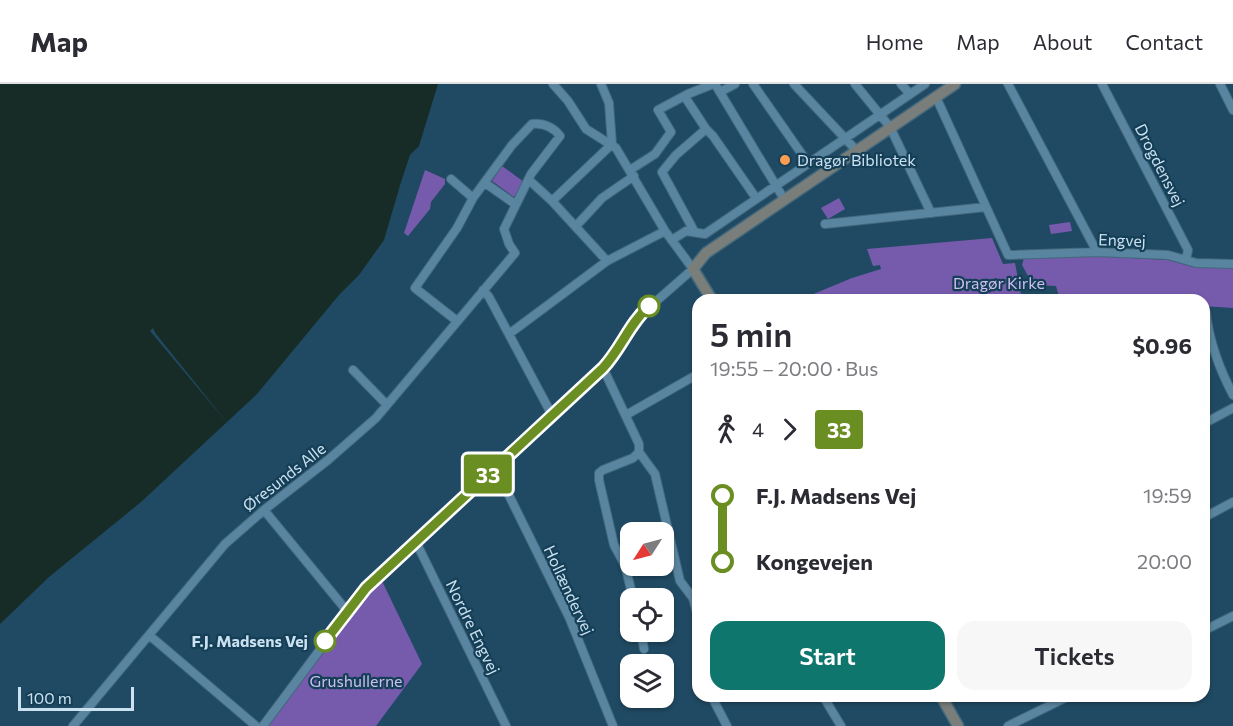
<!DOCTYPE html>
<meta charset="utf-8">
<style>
:root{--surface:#fff;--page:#f7f7f7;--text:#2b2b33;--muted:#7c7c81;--line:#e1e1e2;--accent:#0f766e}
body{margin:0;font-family:Commissioner,sans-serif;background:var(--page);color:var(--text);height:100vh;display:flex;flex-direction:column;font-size:22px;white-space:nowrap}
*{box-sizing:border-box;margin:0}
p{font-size:20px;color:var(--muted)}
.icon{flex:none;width:33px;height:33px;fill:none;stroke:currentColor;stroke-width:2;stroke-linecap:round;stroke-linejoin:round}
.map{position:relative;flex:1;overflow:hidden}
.side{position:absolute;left:692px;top:210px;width:518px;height:408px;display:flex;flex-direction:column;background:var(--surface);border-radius:18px;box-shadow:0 2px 4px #0004}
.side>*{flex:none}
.badge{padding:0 12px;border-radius:4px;font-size:21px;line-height:39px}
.needle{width:39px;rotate:234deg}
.tools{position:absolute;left:620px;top:438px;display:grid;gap:12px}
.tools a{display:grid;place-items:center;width:54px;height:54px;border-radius:12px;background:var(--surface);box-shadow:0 2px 4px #0004;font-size:30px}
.scale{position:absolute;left:18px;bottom:15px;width:116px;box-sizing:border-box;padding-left:6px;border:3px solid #cbe1f0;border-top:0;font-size:16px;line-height:21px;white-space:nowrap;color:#cbe1f0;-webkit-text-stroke:4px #143f57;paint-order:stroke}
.map>.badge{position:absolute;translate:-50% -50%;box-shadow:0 0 0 3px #fff}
.legs{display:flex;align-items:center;gap:9px;height:66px;padding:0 18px;font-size:20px}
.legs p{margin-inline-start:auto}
.head{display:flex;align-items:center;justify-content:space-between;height:102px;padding:0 18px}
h1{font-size:33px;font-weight:600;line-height:45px}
.button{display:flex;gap:12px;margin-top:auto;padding:12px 18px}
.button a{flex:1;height:69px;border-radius:18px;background:var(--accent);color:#fff;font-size:24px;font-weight:600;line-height:69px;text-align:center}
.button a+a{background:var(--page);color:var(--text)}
ul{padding:0 18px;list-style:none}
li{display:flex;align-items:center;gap:21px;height:66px;font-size:22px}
li i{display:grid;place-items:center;width:9px;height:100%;margin:0 8px;background:currentColor}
li i::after{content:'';width:15px;height:15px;margin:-8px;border:4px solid;border-radius:50%;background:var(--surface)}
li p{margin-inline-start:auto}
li:first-child i{background:linear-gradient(#0000 50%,currentColor 0)}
li:last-child i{background:linear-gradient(currentColor 50%,#0000 0)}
header{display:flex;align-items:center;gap:36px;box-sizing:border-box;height:84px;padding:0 30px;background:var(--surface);border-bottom:2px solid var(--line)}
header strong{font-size:28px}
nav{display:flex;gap:33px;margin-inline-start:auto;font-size:21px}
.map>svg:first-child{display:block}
</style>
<header>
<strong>Map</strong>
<nav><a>Home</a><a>Map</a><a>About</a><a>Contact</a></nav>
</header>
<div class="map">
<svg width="1233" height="642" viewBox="0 0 1233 642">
<rect width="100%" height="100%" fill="#204a63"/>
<path fill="#765aac" d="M502,82L524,98L514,113L492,97Z
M425,86L445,95V100L431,118L430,125L408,152L404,149Z
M839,114L845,125L828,135L821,124Z
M1070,138L1072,147L1051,150L1049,141Z
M992,154L1003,180L1015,179L1022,216H799L852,194L881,185L880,181L873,182L867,165Z
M1092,172L1168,176L1193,183L1233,184V224L1203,222V216H1060L1056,202L1033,201L1022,181L1024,174Z
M382,497L422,580L376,642H267L368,511Z"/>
<path fill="#172c27" d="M0,0H438L419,62L410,71L401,98L384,156L359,191L339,211L257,310L141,418L49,493L0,540Z"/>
<path fill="#204a63" d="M153,244L156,250L229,341L150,247Z"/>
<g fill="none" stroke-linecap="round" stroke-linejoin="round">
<defs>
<path id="street" d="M601,0L609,19L612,60
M715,0L784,115
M753,0L808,79
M794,0L856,66
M855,0L890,43L931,129
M901,0L910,10
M1008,0L1097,168
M1102,0L1188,166L1186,176
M1220,0L1233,26
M720,8L735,0
M685,13L706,45L676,71L662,88L694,147
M936,13L1008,171L1097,168L1168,171L1196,179L1233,180
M706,45L713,52L756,114
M630,86L655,70L671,48L658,26L688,10L713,0
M451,95L473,114
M529,96L552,117L607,177
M485,99L515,120
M552,117L612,60
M825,140L986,123
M576,142L602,114L634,92
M672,156L686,147L705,150L925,0
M483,206L489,213L552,331
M1206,228C1209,258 1219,284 1233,311
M509,250L607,177L665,147
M603,284L639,360V368
M353,286L387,321
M626,331L698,290
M1203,340L1233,324
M639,368L655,390L680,497L693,514L698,533
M495,383L569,533L613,642
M264,426L347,527
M1203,434L1233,418
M415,456L506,642
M633,514L625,481L614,461L599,396V389L603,386L633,374L639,368
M1203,547L1233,532
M641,548L644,565
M149,551L256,642
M823,612L841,642
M714,617L727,642
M73,642L225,460L264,426L328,376L376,334L515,169L509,160L504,145L531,90L560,52C553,43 543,39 532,40L512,61L473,114L457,144L415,204L457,237
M263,642L366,504L603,284L614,273L637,234L693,185L665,147L616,64L586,45L568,17L553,0
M1008,642L1069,612"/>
<path id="secondary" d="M712,216L693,185L706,169L955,0
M941,612L958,642"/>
</defs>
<use href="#street" stroke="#42687d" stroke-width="10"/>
<use href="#secondary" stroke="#42687d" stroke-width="13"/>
<use href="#street" stroke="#5a85a0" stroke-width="8"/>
<use href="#secondary" stroke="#7a7e7a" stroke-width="10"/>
</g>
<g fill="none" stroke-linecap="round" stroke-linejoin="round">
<defs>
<path id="line-1" d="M325,557L366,504L603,284C621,265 629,240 649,222"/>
</defs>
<use href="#line-1" stroke="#fff" stroke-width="14"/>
<use href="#line-1" stroke="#6b8e23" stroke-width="9"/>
</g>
<circle fill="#fb9e51" stroke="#143f57" stroke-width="2" cx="785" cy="76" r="6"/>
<g fill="#fff" stroke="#6b8e23" stroke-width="3">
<circle cx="649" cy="222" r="10"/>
<circle cx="325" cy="557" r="10"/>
</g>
<g text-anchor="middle" stroke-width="4.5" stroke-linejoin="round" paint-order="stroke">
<g font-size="16" fill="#cbe1f0" stroke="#143f57" text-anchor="start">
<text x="797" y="82">Dragør Bibliotek</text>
</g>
<g font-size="16" fill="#cbe1f0" stroke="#143f57">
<text transform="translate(1160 81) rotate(63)" y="6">Drogdensvej</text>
<text transform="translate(1122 156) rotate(2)" y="6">Engvej</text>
<text transform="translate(284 393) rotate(-38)" y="6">Øresunds Alle</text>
<text transform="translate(569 506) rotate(65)" y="6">Hollændervej</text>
<text transform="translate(473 543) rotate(64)" y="6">Nordre Engvej</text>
</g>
<g font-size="16" fill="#cdbff0" stroke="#143f57">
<text x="999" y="205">Dragør Kirke</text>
<text x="356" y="603">Grushullerne</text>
</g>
<g font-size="16" font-weight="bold" fill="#cbe1f0" stroke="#143f57" text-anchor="end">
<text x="308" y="563">F.J. Madsens Vej</text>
</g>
</g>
</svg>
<div class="tools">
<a><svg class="needle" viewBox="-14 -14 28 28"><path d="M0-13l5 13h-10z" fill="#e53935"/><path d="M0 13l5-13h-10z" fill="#7c7c81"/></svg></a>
<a><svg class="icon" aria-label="locate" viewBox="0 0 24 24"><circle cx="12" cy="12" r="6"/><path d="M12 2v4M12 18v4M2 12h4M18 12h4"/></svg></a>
<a><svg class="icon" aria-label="layers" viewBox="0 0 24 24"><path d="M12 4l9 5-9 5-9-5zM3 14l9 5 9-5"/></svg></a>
</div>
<div class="scale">100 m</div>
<b class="badge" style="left:488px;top:390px;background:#6b8e23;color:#fff">33</b>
<section class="side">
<div class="head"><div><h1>5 min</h1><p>19:55 – 20:00 · Bus</p></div><b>$0.96</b></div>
<div class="legs"><svg class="icon" aria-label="walk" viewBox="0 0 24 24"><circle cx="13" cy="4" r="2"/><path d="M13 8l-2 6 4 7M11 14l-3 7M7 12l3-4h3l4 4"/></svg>4<svg class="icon" aria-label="forward" viewBox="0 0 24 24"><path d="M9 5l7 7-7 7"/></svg><b class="badge" style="background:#6b8e23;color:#fff">33</b></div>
<ul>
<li><i style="color:#6b8e23"></i><b>F.J. Madsens Vej</b><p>19:59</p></li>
<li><i style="color:#6b8e23"></i><b>Kongevejen</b><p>20:00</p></li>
</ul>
<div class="button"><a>Start</a><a>Tickets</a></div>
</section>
</div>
